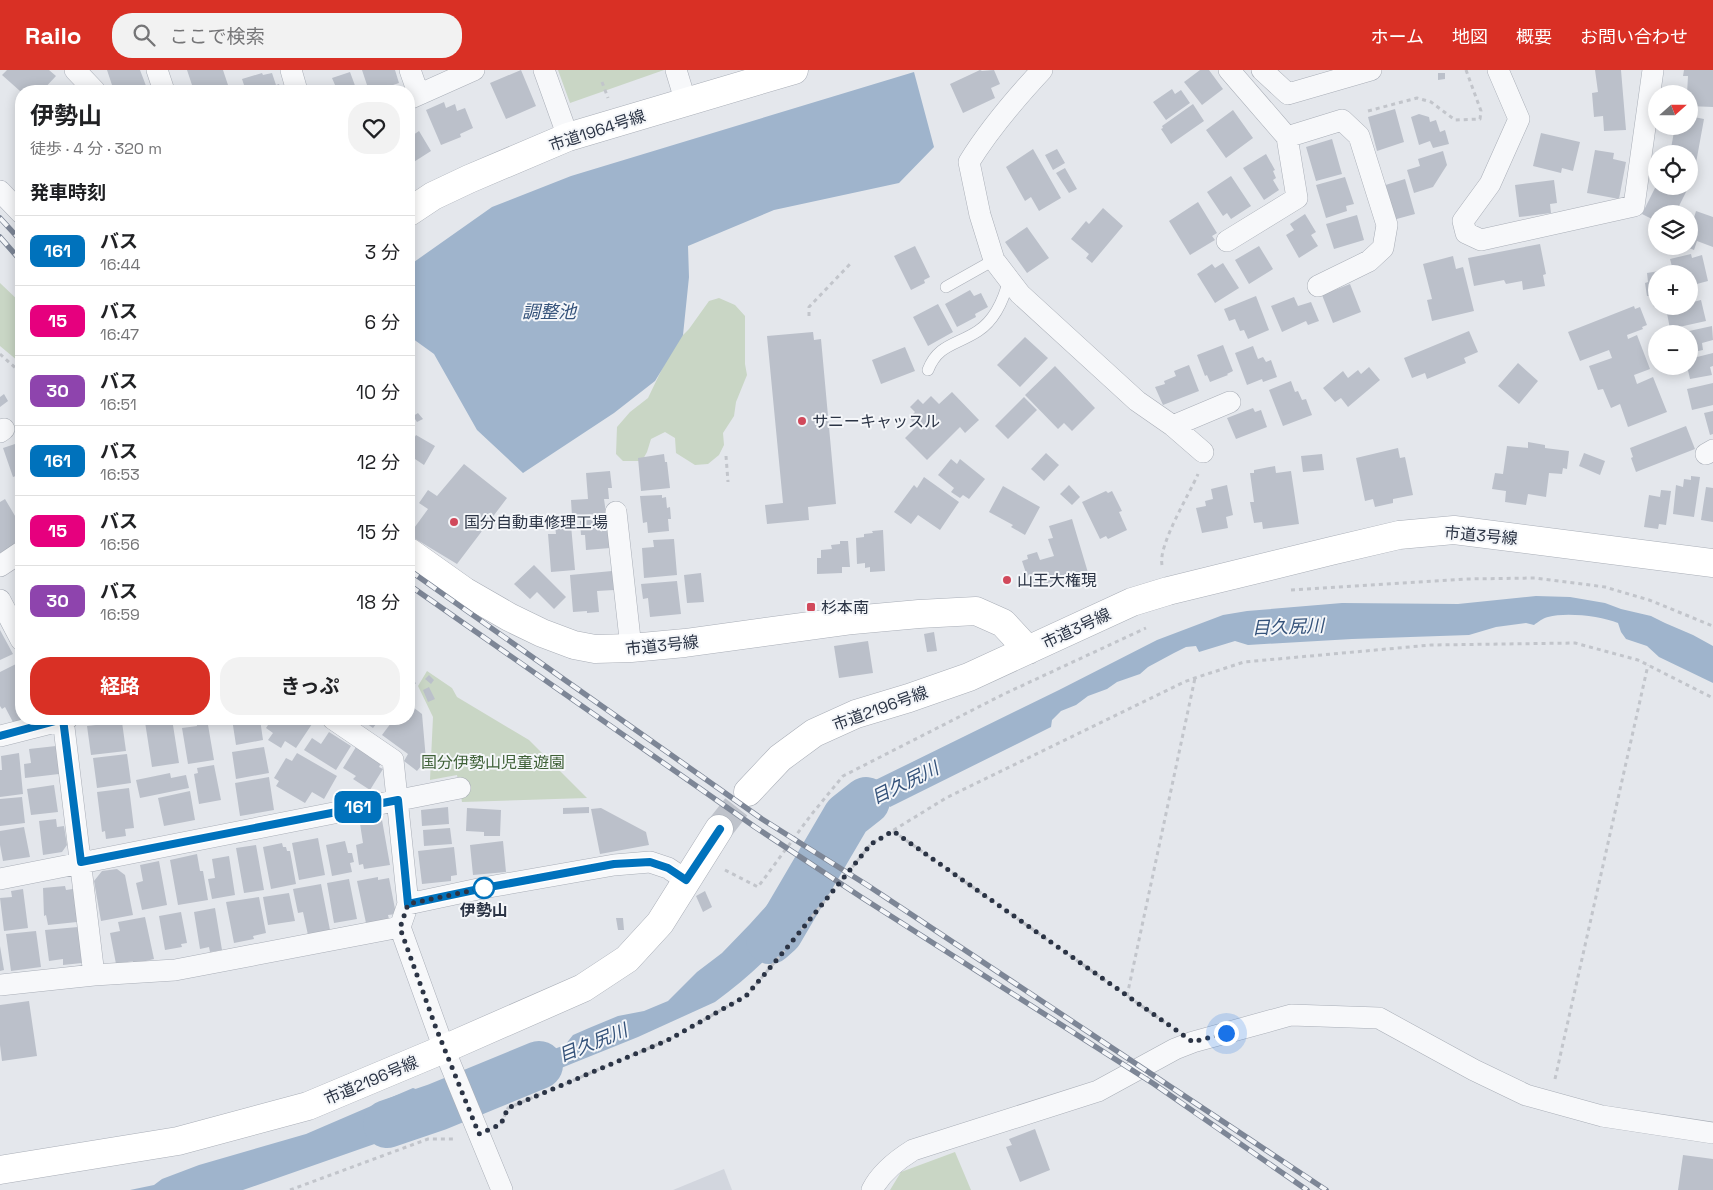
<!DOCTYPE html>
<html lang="ja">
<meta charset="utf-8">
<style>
:root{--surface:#fff;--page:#f2f2f2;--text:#202124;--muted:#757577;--line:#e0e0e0;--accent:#d93025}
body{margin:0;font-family:"Space Grotesk","Noto Sans JP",sans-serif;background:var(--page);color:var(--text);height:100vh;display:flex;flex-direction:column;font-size:19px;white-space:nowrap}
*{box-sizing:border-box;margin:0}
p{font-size:16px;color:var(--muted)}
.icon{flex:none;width:28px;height:28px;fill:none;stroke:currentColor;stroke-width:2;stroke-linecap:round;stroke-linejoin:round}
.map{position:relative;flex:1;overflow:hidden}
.details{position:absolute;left:15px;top:15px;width:400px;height:640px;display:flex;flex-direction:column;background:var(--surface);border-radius:20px;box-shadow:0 2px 12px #0003}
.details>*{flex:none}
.badge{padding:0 10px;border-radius:8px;font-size:18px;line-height:32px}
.needle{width:32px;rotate:69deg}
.controls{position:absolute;left:1648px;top:15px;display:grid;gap:10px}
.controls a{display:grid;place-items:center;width:50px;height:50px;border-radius:50%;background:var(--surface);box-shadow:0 2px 12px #0003;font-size:25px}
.you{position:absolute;width:25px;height:25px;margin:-12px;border:4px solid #fff;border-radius:50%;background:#1a73e8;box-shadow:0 0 0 8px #1a73e833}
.map>.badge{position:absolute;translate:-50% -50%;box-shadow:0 0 0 2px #fff}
h2{padding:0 15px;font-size:19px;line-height:45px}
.round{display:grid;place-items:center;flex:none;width:52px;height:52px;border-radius:20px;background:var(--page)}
.head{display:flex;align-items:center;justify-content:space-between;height:85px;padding:0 15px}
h1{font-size:24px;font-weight:700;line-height:38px}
.cta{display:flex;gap:10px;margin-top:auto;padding:10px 15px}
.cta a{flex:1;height:58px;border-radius:20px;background:var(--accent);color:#fff;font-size:20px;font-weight:700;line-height:58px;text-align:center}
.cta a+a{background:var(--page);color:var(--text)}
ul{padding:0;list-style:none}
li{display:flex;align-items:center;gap:15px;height:70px;padding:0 15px;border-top:1px solid var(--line)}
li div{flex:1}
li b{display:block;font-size:19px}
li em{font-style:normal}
li .badge{min-width:55px;font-weight:700;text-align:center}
header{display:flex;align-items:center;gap:30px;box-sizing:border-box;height:70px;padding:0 25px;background:var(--accent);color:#fff}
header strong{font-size:24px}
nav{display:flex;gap:28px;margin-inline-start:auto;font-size:18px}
.search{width:350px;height:45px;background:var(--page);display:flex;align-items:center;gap:12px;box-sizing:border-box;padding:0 18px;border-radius:20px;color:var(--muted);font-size:19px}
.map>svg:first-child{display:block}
</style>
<header>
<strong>Railo</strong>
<div class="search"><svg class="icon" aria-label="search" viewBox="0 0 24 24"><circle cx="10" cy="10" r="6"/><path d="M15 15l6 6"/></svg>ここで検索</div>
<nav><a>ホーム</a><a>地図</a><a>概要</a><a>お問い合わせ</a></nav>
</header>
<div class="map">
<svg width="1713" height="1120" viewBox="0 0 1713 1120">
<rect width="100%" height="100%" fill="#e4e7ec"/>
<path fill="#d2d6de" d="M724,1099L732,1120H673Z"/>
<path fill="#c9d6c5" d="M558,0H664L570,33Z
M0,213L21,233V289L18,291L0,276Z
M719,228L735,235L745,246V294L747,305L736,332L734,346L723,363L724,375L719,385L708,394L695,395L676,383L675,368L665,362L651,369L647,382L642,391H623L616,384L617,357L630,342L648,328L674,274L689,259L709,231Z
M427,601L452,618L457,627L529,670L587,728L462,732L457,705L430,710L433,647L418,616Z
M955,1082L971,1120H890L901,1102Z"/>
<path fill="#9fb4cc" d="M914,2L934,77L899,113L774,140L688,176L689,207L683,265L655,311L614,343L523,403L477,360L434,284L409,266V200L414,192L492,137L571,106Z
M1536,526L1570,527L1605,533L1621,539L1651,546L1665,553L1693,565L1713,576V613L1659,587L1647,576L1626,569L1621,562L1618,553C1601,546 1566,542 1548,547C1543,548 1538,552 1534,555L1526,553L1496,557L1469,565L1352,569L1248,575L1235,571L1199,582L1196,576L1186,577L1174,583L1148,597L1140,604L1117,612L1107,619L1088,626L1076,635L1061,641L1052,650L1051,657L890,737L884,732L877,734L866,740L852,756L844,782L838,789L812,772L837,736L857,719L1059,620L1157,570L1223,545L1247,541L1342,533L1458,534Z
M786,805L820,824C806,842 793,862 776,879C758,898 737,916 715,932L638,967L509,1019L485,1035L475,1008L565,975L573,965L589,958L618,946L644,941L668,931L697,902L722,883L750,854L770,832Z
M413,1018L424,1022L443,1018L453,1043L403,1064L243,1120H130L154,1115L162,1109L199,1095L306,1064Z"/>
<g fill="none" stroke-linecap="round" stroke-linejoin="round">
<path stroke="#9fb4cc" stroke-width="48" d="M770,870L779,862L847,746L866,731
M387,1054L437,1037L539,995"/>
</g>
<path fill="#bbc0ca" d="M7,0H49L56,6L42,21H20L2,5Z
M107,0H140L148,21H114Z
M187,0H223L229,18L220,21H194Z
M362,0H395L399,13L393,15L394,19L387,21H369Z
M521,0L536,36L506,49L490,13Z
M980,0L982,1L994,0L1000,14L991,18L995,28L963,43L950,14Z
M1200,0H1209L1223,19L1202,35L1184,12Z
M1595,0H1621L1626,60L1604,61L1603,46L1594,47L1592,23L1598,22Z
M1684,0H1713V37L1689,36V24H1687L1688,6H1683Z
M350,2L357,21H318L335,15L332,8Z
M262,3L263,5L272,3L276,15L279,14L282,21H246L242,9Z
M1438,3H1445V9L1438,10Z
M1172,19L1175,24L1181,20L1190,33L1166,50L1153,32Z
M444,32L446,38L455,34L457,41L465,38L473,58L460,64L461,67L441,75L426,40Z
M1193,34L1204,51L1171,74L1161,59L1163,58L1162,56Z
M1395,39L1404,72L1377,81L1368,47Z
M1233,40L1253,68L1226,88L1206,60Z
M1419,44L1429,47L1430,52L1436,50L1440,62L1445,60L1449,74L1433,78L1430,71L1419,75L1411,47Z
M1689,46L1704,49L1696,93L1689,92V84H1670L1675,56H1689Z
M409,59L413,65L419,61L431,81L409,95Z
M1541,63L1580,72L1573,101L1562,98L1561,103L1533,96Z
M1332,69L1342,104L1316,111L1306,77Z
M1033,79L1061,128L1039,141L1031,127L1025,131L1006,97Z
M1057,79L1065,93L1053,100L1045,85Z
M1595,80L1614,83L1613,89L1626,92L1619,129L1587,123Z
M1443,81L1447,95L1433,117L1414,123L1407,100L1420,96L1418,89Z
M1266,84L1275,100L1273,101L1276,108L1273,110L1279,120L1264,130L1243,98Z
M1065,98L1077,119L1069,123L1056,103Z
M1231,106L1251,136L1231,149L1227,143L1223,146L1207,122Z
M1345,107L1354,134L1346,136L1347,141L1326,148L1316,115Z
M1405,109L1415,144L1393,150L1379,117Z
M1554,110L1557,133L1550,134L1551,143L1519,147L1515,115Z
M1656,116L1662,118L1663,116H1689L1675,144H1656V151L1642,144Z
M1198,132L1217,163L1212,166L1215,170L1190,185L1169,151Z
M1103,138L1123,156L1092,193L1086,188L1089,184L1071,169L1086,151L1089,154Z
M1696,141L1713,147V177L1697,171L1694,180L1689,178V149L1693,151Z
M1305,144L1316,162L1311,165L1318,176L1299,188L1286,165L1294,160L1290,154Z
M1357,145L1364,170L1334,179L1326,154Z
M1027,157L1049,188L1027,203L1005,172Z
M1540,174L1546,204L1543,205L1545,216L1523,220L1522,211L1506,214L1504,210L1474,216L1468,188Z
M915,176L930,207L924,210L925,213L911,220L894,186Z
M1259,176L1273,199L1249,214L1235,190Z
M1691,184L1692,188L1702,185L1708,211L1693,215L1692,211L1689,212V204H1674L1670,189Z
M1453,186L1456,199L1463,197L1474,241L1432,251L1427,230L1432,229L1423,194Z
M1223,193L1239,218L1215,233L1197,204L1212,194L1215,198Z
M1665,200L1666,204H1656V236L1654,237L1651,226H1647L1645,213L1648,212L1647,203Z
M1350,214L1361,242L1333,253L1322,225Z
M970,220L974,226L981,223L988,237L975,244L976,247L957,257L945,234Z
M1256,226L1269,260L1248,269L1244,260L1240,261L1235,249L1229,251L1224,239Z
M1294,227L1298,236L1311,232L1319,251L1308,255L1306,251L1282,262L1271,236Z
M1701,230L1706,251L1670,259L1666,238L1689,236V233Z
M938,234L953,262L928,276L913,247Z
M1634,236L1635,239L1640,237L1647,255L1642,257L1643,259L1627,265L1628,269L1637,265L1650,299L1634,305L1637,314L1653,307L1667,342L1628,357L1620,334L1611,338L1603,319L1598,320L1589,296L1612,288L1609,280L1580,291L1568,262Z
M1712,256L1713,270L1702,273L1703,280L1689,283V264L1680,263Z
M1469,261L1478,282L1464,288L1466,293L1427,309L1425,303L1412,308L1404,288Z
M813,262L814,270L821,269L836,434L808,437L809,450L767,454L765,435L783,433L767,266Z
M1025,267L1048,288L1020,317L997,295Z
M1223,275L1233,301L1227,304L1228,305L1210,312L1207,305L1205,306L1197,285Z
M1253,276L1258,289L1263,287L1266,292L1271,290L1277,307L1263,312L1262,309L1247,315L1235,283Z
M905,277L915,301L881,314L872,290Z
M1713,283V296L1710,297L1712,305L1690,309L1687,296H1689V289Z
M1518,293L1538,311L1519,334L1498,316Z
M1189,295L1199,321L1163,335L1155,317L1165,314L1164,311L1176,306L1174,301Z
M1055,296L1095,338L1072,361L1064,353L1058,359L1025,325Z
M1369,297L1380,310L1348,337L1341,328L1335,332L1323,318L1343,301L1348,308L1358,300L1361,304Z
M1291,311L1295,322L1298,321L1302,330L1306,329L1312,345L1283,356L1269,320Z
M1713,313V335L1692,340L1687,319Z
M952,322L979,350L965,363L960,357L927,390L905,368L917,356L909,348L915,342L910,337L918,329L923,334L931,326L939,334Z
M4,324L8,331L0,337V327Z
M1024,327L1037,340L1008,369L995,356Z
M1253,338L1255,342L1261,340L1267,357L1236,369L1227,348Z
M1713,341V364L1710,365L1704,343Z
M418,343L423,349L417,352L413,346Z
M1686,356L1695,379L1636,402L1631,388L1633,387L1630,378Z
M416,365L435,376L424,395L409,385V377Z
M21,372V404L13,407L3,378Z
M1528,372L1545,375V378L1569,381L1567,399L1563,398L1562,404L1549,403L1546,427L1528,424L1526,435L1505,432L1506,421L1492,419L1495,403L1503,404L1507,376L1528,378Z
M1398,378L1400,388L1405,387L1413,425L1393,429V433L1375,437L1373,429L1365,431L1356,388Z
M1046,383L1059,395L1044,411L1031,399Z
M1584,383L1605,391L1600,405L1579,396Z
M664,384L665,392H667L670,418L641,421L638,388Z
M1322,384L1324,400L1303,402L1301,386Z
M951,389L957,394L960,389L985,409L969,429L963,425L960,428L951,422L954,418L938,405Z
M464,394L507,428L457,494L409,465L428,439L419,433L428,420L437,426Z
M1275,396L1276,403L1291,401L1299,454L1263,459L1262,452L1254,453L1250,432H1254L1250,403H1254V400Z
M610,401L612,418H608L609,429H604L606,443L572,446L571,430L588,429L586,403Z
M1691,406L1700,407L1694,447L1673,444L1676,415L1683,417L1684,409L1691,410Z
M924,407L959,432L940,460L918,445L911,454L894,442L914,415L917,418Z
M1069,415L1080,427L1072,435L1060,424Z
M1227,415L1233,445L1226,447L1228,458L1202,463L1196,438L1206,436L1205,431L1213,429L1211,419Z
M1003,416L1040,437L1025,465L1011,457L1013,455L989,442Z
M1706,417L1713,418V452L1701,450Z
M1661,420L1671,421L1666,455L1659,454L1658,459L1644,457L1649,425L1660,427Z
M1106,421L1108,423L1112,421L1122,441L1119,442L1127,460L1108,469L1106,466L1100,469L1082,432Z
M662,425V428L666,427L667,438L670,437L671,449H668L669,461L648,463L647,452L643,453L640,426Z
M5,429L21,456V466L16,469L18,473L0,483V432Z
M608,448L610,478L586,480L585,465H581L580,451Z
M1072,449L1089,506L1079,509L1077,505L1055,512L1054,511L1044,514L1043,511L1030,515L1022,491L1028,489L1027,485L1037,482L1040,490L1054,486L1048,469L1053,468L1049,456Z
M571,455L575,500L551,502L548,464H556L555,456Z
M883,460L885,501L870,502V497L865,498V493L857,494L856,468L864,467V464L873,463L872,461Z
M674,469L677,505L644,508L642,478L654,477L653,470Z
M840,471H848L850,497H842V503L817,504V488H821V480L832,479L831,475L840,474Z
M534,495L566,527L554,539L537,522L530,529L514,514Z
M612,501L614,520L597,521L599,542L587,543V541L573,542L570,505Z
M701,503L704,532L687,533L684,505Z
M677,511L681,544L650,547L648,528L643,529L641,514Z
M0,560L13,584L0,590Z
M934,562L937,581L927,582L924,564Z
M868,571L873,603L839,608L834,576Z
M20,592L21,594V649H24L14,654L5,637L2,639L0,636V602Z
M429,605L434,610L431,614L425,609Z
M409,608L416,613L409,621Z
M429,617L435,629L428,632L423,620Z
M409,634L422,644L426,690L417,701L404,691L408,684L382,665L394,649H409Z
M162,649H172L179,693L152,697L145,652Z
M196,649H207L214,690L188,694L182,658L197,656Z
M232,649H260L263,670L236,675Z
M272,649H311L314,651L296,678L285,671L281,678L268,670L273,663L266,658Z
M360,649H380L373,658Z
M122,652L126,681L91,685L87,656Z
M329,662L351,676L336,700L304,680L312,668L321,674Z
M56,676L59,704L25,708L24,694L31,693L29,679Z
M264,677L269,703L236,709L232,682Z
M356,677L381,693L379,697L383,699L370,720L353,709L356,706L343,698Z
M19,683L23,724L0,727V700H2L1,686Z
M297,683L337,706L324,729L312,722L305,733L276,716L279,711L274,708L286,688L292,691Z
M127,684L131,713L97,718L93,688Z
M214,695L221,730L199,734L194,704L198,703L197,698Z
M170,703L171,708L186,705L189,718L140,728L136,710Z
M269,707L274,740L240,746L235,713Z
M54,715L58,742L31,745L27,719Z
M129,718L134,758L125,759L126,766L106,769L105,761L102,762L97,722Z
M190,721L195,750L164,756L158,728Z
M22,727L25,753L0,756V729Z
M448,737L449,754L422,756L421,740Z
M589,737V743L563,744V738Z
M467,738L501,740L500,766H484V762L466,761Z
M601,738L646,762L649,775L600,784L591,739Z
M56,749L57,757L64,756L67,775L62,782L43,785L39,751Z
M382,750L390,795L364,799L363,794L359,795L356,775L363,773L360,754Z
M24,757L30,787L3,791L0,775V761Z
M450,758L452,774L424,776L423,760Z
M318,768L325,805L299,810L292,773Z
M345,771L348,783H352L354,792L350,793L352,802L332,806L326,775Z
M503,771L506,802L473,805L470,775Z
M282,773L283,777H286L287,781H290L296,814L271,819L263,777Z
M256,775L264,820L244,823L236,778Z
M454,777L457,805L451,806V811L422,814L418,781Z
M197,784L200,801H203L208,830L178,835L170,790Z
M229,786L235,825L212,829L208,809L215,808L212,789Z
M159,791L167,835L142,840L136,813L143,811L140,795Z
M117,799L125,805L133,845L101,851L94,811L102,801Z
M378,807V810L389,808L396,844L388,845L389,849L366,853L357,811Z
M349,809L357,849L334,853L327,813Z
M321,814L330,860L308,865L303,842L298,843L293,819Z
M65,816L66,820L73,819L77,852L48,855L46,845L44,846L43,818Z
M23,819L28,858L4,861L0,828L12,827L11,821Z
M705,821L712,837L703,842L696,826Z
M289,823L295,851L268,855L263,827Z
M259,827L266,863L253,866L254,869L234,873L226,832Z
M215,838L222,880L210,882L209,877L200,879L194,842Z
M181,842L187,873L181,874L182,877L165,880L159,846Z
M145,847L154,889L133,894V891L116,894L110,863L120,861L118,852Z
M616,848H623L624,860H618Z
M78,857L82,893L63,895V889L49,891L45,860Z
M36,861L41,897L11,901L6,864Z
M0,876L4,900L0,901Z
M29,931L37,986L2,991L0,975V935Z
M1035,1059L1050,1100L1020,1112L1006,1077L1012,1075L1009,1069Z
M1683,1085L1713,1089V1120H1678Z"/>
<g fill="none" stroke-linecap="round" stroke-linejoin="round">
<path stroke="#bfc3cb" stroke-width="28" stroke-dasharray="28 14" stroke-linecap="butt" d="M719,759L748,722"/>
<defs>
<path id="lane" d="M946,217L994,190
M928,300C938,274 957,275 978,261C995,250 1004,229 1009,209"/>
<path id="street" d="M75,0L95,21
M157,0L164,21
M291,0L297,21
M410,0L418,23
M544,0L568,67
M676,0L686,33
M1042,0C1015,29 990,58 969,92L980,145L994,190L1020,224L1137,331L1173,356L1203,382
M1262,0L1288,24L1371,0
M1498,0L1519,49L1490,114L1463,151L1466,163L1481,170L1634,136L1653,0
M409,29L474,0
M1287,67L1342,50L1359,66L1387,155L1383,178L1369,191L1318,216
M0,121L21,143
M1227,171L1297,128L1287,67L1229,0
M1173,356L1230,332
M0,362L4,359
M1706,384L1713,380
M616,442L631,578
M0,496L21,482
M0,530L21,570
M63,649L94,905
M333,649L393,690L408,834L400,857L444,979L502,1120
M0,666L67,649
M0,809L460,718
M408,834L483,818L614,795L650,792L668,798L686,810
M0,915L94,905L175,900L400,857
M872,1120C881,1102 897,1090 913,1080L1098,1021L1175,979L1193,972L1291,945L1379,948L1474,1000L1526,1025L1602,1046L1713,1063"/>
<path id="secondary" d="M409,142L433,126L469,109L568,67L794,0
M409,482L464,521L509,547L542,563L574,575L595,579L631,578L685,573L853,550L919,544L976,541L1003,553L1028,580
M748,722L780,688L814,663L856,644L909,628L969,607L1132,532L1168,521L1331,481L1399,465L1454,460L1713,493
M0,1100L178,1071L308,1036L444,979L583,918L627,889L660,853L719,759"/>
</defs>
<use href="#lane" stroke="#a9aeb7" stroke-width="12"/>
<use href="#street" stroke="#a9aeb7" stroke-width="22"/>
<use href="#secondary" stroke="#a9aeb7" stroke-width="29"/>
<path stroke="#c2c5cb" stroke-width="3" stroke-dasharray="4 4" stroke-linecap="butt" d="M602,12L608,28
M1368,41L1417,28L1431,32L1455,50L1480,49L1481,41L1466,0
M809,246V237L851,193
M0,284L21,303
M726,386L728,412
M1162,495C1158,475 1189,425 1198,404
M1291,520L1466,509L1535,508L1605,517L1649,530L1713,556
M893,761L1170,956
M725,800L758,817L811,745L843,706L1004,624L1146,558
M1127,926L1195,608
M1555,1009L1648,595
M501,1054L508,1038L668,970L746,926L785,880L871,774L946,728L1184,612L1195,608L1244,592L1431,575L1575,573L1638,590L1713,628
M290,1120L428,1069H455"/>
<use href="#lane" stroke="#f7f8fa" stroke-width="11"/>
<use href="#street" stroke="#f7f8fa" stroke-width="21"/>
<use href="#secondary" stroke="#fff" stroke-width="28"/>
<defs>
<path id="rail" d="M0,148L21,171
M0,167L21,191
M409,500L762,749L867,815L1326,1120
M409,515L755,757L861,827L1154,1014L1307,1120"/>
</defs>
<use href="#rail" stroke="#7d8696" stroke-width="5.5"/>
<use href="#rail" stroke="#f4f6f9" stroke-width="4" stroke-dasharray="11" stroke-linecap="butt"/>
</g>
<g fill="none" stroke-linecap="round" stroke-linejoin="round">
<defs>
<path id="line" d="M0,666L63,649L81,792L398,730L408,834L484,818L614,794L650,792L668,798L686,810L720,759"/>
</defs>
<use href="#line" stroke="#fff" stroke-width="11"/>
<use href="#line" stroke="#0072bc" stroke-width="8"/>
<path stroke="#2b3445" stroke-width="5" stroke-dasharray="0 9" d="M484,818L408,834L400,858L436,958L479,1064L501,1054L508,1038L668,970L746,926L785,880L871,774L893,761L1193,972L1226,963"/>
</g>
<g fill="#d1495b" stroke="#f4f6f9" stroke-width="2">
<circle cx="802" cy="351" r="5"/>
<circle cx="454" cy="452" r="5"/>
<circle cx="1007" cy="510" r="5"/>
<rect x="806" y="532" width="10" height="10" rx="2.5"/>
</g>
<circle fill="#fff" stroke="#0072bc" stroke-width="2.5" cx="484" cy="818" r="10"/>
<g text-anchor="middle" stroke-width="4" stroke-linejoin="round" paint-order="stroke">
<g font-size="16" fill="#2b3445" stroke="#f4f6f9">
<text transform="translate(597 60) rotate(-18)" y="6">市道1964号線</text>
<text transform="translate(1481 465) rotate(5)" y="6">市道3号線</text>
<text transform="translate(1076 558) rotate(-25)" y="6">市道3号線</text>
<text transform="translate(662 575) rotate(-6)" y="6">市道3号線</text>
<text transform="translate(880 638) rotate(-20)" y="6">市道2196号線</text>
<text transform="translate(371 1010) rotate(-23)" y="6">市道2196号線</text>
</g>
<g font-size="16" fill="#2b3445" stroke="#f4f6f9" text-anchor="start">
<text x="812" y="357">サニーキャッスル</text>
<text x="464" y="458">国分自動車修理工場</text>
<text x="1017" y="516">山王大権現</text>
<text x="821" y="543">杉本南</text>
</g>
<g font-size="16" fill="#3f6138" stroke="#f4f6f9">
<text x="493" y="698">国分伊勢山児童遊園</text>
</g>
<g font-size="16" font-weight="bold" fill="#2b3445" stroke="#f4f6f9">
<text x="484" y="846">伊勢山</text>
</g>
<g font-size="18" font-style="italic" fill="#34527a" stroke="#f4f6f9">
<text x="549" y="248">調整池</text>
<text transform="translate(1288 557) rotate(-2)" y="6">目久尻川</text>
<text transform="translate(905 713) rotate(-26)" y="6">目久尻川</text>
<text transform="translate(593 973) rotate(-22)" y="6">目久尻川</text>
</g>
</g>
</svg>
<div class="controls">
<a><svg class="needle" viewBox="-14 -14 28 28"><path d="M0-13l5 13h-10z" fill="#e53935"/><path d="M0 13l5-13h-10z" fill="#757577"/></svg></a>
<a><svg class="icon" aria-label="locate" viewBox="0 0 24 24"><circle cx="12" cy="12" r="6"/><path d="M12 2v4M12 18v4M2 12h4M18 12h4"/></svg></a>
<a><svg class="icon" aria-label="layers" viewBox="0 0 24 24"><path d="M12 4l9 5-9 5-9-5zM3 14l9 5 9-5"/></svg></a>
<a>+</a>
<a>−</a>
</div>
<div class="you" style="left:1226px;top:963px"></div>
<b class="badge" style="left:358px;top:737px;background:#0072bc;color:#fff">161</b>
<section class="details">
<div class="head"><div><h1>伊勢山</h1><p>徒歩 · 4 分 · 320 m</p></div><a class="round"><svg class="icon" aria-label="heart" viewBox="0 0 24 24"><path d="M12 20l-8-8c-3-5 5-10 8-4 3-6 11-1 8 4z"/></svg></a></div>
<h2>発車時刻</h2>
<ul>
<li><span class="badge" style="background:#0072bc;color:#fff">161</span><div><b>バス</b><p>16:44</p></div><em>3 分</em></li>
<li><span class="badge" style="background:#e6007e;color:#fff">15</span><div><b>バス</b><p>16:47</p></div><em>6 分</em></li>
<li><span class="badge" style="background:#8e44ad;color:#fff">30</span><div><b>バス</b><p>16:51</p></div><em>10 分</em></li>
<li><span class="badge" style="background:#0072bc;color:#fff">161</span><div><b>バス</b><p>16:53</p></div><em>12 分</em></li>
<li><span class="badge" style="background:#e6007e;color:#fff">15</span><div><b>バス</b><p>16:56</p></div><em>15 分</em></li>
<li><span class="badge" style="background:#8e44ad;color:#fff">30</span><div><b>バス</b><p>16:59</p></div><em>18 分</em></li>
</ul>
<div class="cta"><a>経路</a><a>きっぷ</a></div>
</section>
</div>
